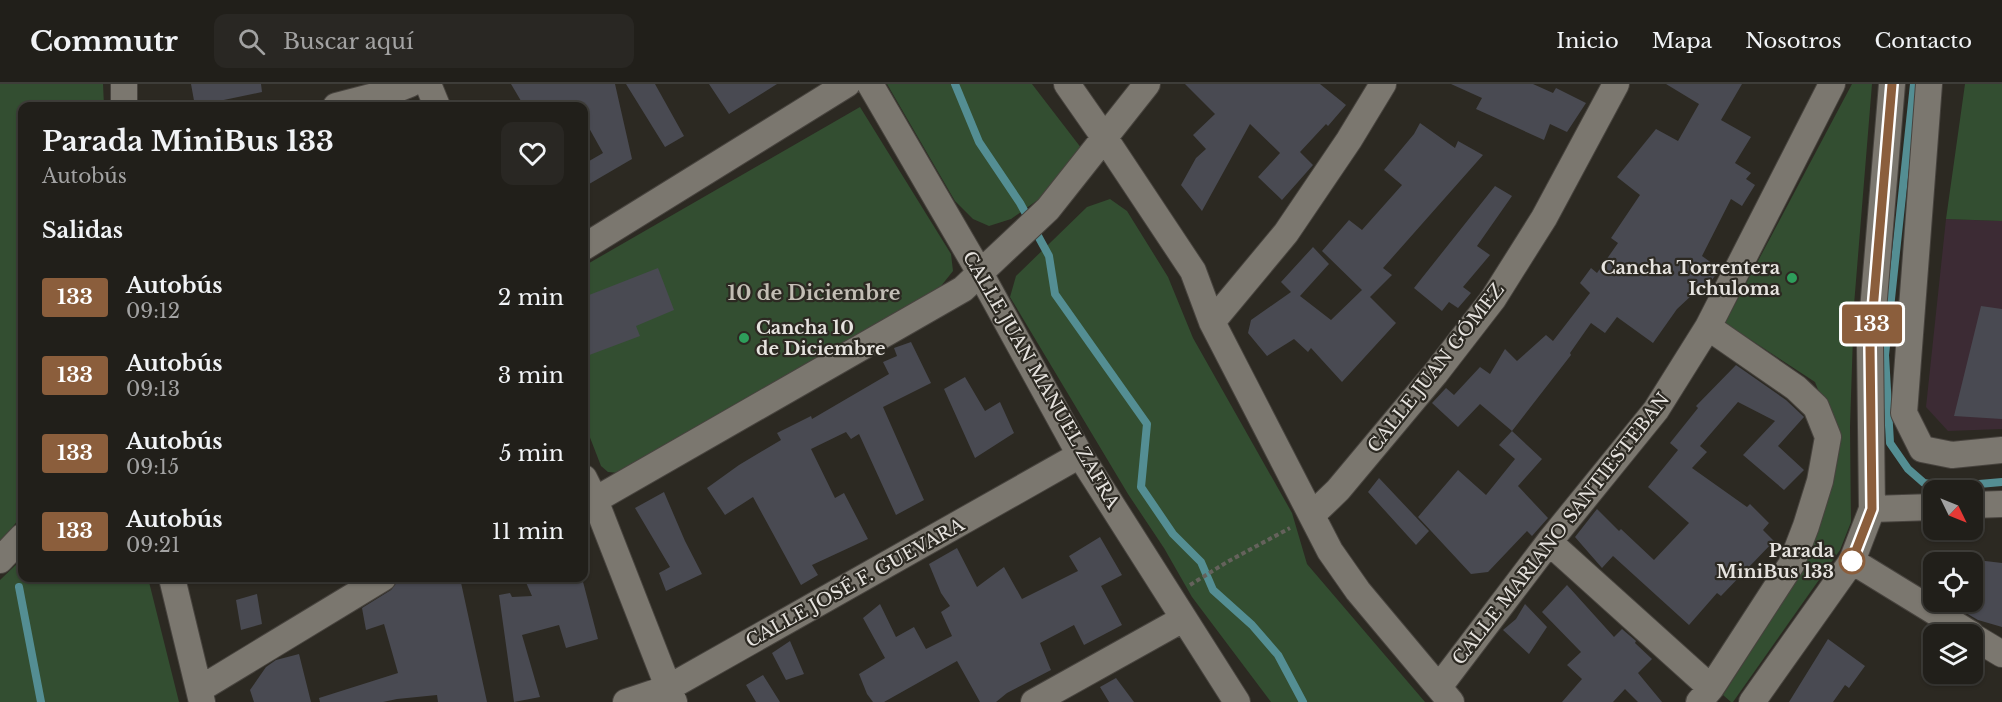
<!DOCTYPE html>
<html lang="es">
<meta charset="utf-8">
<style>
:root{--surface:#211f1a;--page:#292723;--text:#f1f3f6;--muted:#a2a2a2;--line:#3e3d39}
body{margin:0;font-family:"Libre Baskerville",serif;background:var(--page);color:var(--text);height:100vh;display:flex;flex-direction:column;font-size:22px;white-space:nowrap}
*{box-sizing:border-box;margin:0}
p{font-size:20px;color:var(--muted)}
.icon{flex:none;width:33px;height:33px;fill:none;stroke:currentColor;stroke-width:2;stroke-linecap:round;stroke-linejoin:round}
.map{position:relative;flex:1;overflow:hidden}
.panel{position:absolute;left:18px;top:18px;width:570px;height:480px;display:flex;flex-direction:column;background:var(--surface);border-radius:12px;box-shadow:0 2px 4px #0004,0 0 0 2px var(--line)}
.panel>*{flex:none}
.badge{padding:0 12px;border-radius:4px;font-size:21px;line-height:39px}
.needle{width:39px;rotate:133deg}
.buttons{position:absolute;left:1923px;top:396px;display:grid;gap:12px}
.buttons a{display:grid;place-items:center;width:60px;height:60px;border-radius:12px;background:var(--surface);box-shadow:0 2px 4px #0004,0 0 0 2px var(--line);font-size:30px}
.map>.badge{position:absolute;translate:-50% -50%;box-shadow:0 0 0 3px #fff}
h2{padding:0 24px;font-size:22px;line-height:54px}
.round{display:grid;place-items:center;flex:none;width:63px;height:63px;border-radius:12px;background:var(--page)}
.summary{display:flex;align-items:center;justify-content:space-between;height:102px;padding:0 24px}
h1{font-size:28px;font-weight:700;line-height:45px}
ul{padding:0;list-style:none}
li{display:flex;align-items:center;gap:18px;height:78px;padding:0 24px}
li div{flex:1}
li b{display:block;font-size:22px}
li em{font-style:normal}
li .badge{min-width:66px;font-weight:700;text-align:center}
header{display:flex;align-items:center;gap:36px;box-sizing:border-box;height:84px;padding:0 30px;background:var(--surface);border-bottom:2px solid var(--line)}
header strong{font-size:28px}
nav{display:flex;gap:33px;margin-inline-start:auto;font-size:21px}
.search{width:420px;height:54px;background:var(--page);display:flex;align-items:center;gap:15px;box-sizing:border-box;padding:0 21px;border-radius:12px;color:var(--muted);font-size:22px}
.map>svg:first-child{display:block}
</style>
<header>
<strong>Commutr</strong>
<div class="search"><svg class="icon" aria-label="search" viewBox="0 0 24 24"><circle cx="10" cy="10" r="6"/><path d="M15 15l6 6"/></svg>Buscar aquí</div>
<nav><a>Inicio</a><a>Mapa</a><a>Nosotros</a><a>Contacto</a></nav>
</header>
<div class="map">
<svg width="2002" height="618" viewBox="0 0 2002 618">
<rect width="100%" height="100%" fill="#2c2922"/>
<path fill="#3c2b34" d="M1946,135L2002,137V345L1948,347L1926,323Z"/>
<path fill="#334e31" d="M0,0H103L104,22H22V431L0,459Z
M887,0H1032L1085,69L1053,105L1011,135L989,142L973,135L955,117Z
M1852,0H1872L1854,221L1850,343L1851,438L1840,466L1733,618H1731L1723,611L1802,488L1828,414L1830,336L1815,298L1725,239Z
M1965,0H2002V137L1946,135Z
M860,23L951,170L953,187L941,202L627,385L618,389L608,388L601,382L584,338V182Z
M1110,115L1127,127L1168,193L1193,254L1292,429L1307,480L1425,618H1271L1192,513L1164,464L1128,410L1010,213L1016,192L1087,123Z
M22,475V494H148L179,618H0V496Z"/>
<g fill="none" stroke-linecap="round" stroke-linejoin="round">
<path stroke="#548e93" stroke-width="8" d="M955,0L979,58L1020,119L1049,172L1055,210L1147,340L1141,403L1173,450L1201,478L1213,506L1252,541L1278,571L1303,618
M1914,0L1885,271L1890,359L1908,385L1924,399L1945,403L2002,398
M19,503L41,618"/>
</g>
<path fill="#494a52" d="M191,0H261L262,8L195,22Z
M511,0H615L632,75L584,103V80L603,69L584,35V22H524Z
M626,0H655L684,52L665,63Z
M709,0H777L729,30Z
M1185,0H1320L1346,21L1328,42L1326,40L1300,68L1313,81L1282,116L1258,93L1280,69L1250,40L1202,127L1181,101L1196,74L1206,65L1193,51L1215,30Z
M1451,0H1533L1553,9L1556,4L1586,19L1567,48L1550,40L1544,56L1476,25L1482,14Z
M1666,0H1742L1721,36L1751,53L1735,79L1751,89L1746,95L1755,101L1742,122L1731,115L1702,172L1720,185L1709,200L1706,198L1677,225L1653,259L1617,233L1605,249L1591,239L1570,269L1571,271L1512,347L1480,320L1458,343L1432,319L1446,304L1454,311L1480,283L1490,290L1505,265L1517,277L1546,251L1553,257L1590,209L1580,199L1591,184L1597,189L1618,159L1611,154L1640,111L1617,93L1656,45L1678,57L1699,20Z
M1420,39L1455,64L1458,57L1483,71L1383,184L1392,191L1370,213L1396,239L1342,298L1311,264L1308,268L1294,255L1267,272L1248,249L1251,236L1291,208L1281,198L1313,163L1329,180L1300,212L1331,236L1362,206L1322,167L1349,136L1362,146L1402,101L1384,86L1414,50Z
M1495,102L1512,112L1477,162L1490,171L1463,203L1471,209L1458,224L1449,218L1442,227L1414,204Z
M658,184L674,226L636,242L640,252L584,273V213Z
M1981,222L2002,225V335L1954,332Z
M911,258L931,299L883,323L924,416L896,431L859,350L851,355L846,348L811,365L835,414L844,409L868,455L812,481L818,491L801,501L753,413L725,431L707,404L739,381L781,356L777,349L811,332L812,335L889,290L883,278L897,272L894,264Z
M1736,281L1786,316L1803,332L1804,333L1778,362L1804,386L1784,406L1743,371L1775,337L1738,318L1700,362L1707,368L1692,384L1747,423L1750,420L1769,439L1763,446L1774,457L1721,512L1717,509L1689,541L1613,472L1602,484L1575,453L1597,425L1619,447L1621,445L1654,476L1689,439L1648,403L1678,366L1670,359L1698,324L1696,322Z
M965,293L985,327L1000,318L1014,349L975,374L944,305Z
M1512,347L1542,375L1518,402L1548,434L1532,452L1527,447L1488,488L1471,490L1418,433L1458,386L1486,411L1515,375L1499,361Z
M1379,394L1429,447L1416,461L1368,408Z
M664,408L685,457L702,490L666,507L659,489L670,483L635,424Z
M1100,453L1122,491L1101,502L1122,541L1084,561L1074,541L1040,559L1051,586L1007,609L996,618H980L957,577L884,618H873L867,610L859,590L885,574L863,534L880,520L896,553L914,543L926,565L952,552L941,528L950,522L941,509L929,480L957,464L977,503L1004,483L1022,515L1078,487L1069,472Z
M1977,476L2002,479V543L1978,536L1947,518H1972V478H1976Z
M400,494H460L487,618H438L437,611L397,615L383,618H320L319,614L398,589L384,540L366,546L362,524L391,506Z
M524,494H582L598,555L566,564L559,541L522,551L540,613L514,618L499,511L510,509L512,513L532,512Z
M1567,501L1614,553L1622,545L1636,557L1635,559L1652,575L1638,589L1662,618H1638L1625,605L1613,618H1562L1582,595L1567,581L1581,568L1542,528Z
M257,510L262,540L241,546L236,516Z
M1525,520L1547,543L1529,570L1503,546L1516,535Z
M1828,555L1865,582L1849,604L1845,601L1833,618H1789Z
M790,557L804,590L786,596L772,569Z
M299,570L311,618H254L250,606L266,583L276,576Z
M763,591L780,618H756L746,601Z
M1116,594L1134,618H1109L1100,603Z"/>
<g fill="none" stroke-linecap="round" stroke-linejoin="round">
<defs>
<path id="minor" d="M428,0L437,22
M870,0L980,189L1080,371L1237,618
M1067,0L1104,53L1193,187L1212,238L1330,467L1358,507L1451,618
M1929,0L1904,329L1922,365L1952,371L2002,366
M124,22V0
M336,22L390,8L410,0
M584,163L847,0
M1212,238L1286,149L1349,56L1383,0
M584,394L595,416L674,618
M595,416L963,205L1048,125L1147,0
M1972,421L2002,420
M1872,425L1934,423
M1312,431L1338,406L1435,290L1493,215L1544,134L1616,0
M1549,458L1711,604
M0,476L22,453
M1852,477L1971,550
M172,494L202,618
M1972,552L2002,570
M1439,603L1549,458L1656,326L1708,243L1832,0
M200,605L383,494
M626,618L668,604L1080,371
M1034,618L1183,535
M1699,618L1711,604L1791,481L1806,442L1820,397L1828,353L1816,323L1796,304L1708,243
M1752,618L1852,477L1872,425L1870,262L1892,0"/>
</defs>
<use href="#minor" stroke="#47433e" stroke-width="28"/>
<path stroke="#65625c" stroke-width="4" stroke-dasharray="4.5 3" stroke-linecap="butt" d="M1190,501L1227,478L1290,444"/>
<use href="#minor" stroke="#7b776f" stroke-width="26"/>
</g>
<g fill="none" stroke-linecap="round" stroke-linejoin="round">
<defs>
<path id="line" d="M1852,477L1872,425L1870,262L1892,0"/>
</defs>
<use href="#line" stroke="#fff" stroke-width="14"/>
<use href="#line" stroke="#8b5e3c" stroke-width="9"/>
</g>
<g fill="#2e9e5b" stroke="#2c2922" stroke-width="2">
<circle cx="1792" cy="194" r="6"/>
<circle cx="744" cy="254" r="6"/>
</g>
<circle fill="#fff" stroke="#8b5e3c" stroke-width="3" cx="1852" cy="477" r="12"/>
<g text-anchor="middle" stroke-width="4.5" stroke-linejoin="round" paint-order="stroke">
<g font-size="18" font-weight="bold" fill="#e6e3df" stroke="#2c2922" text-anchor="end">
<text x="1780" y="190">Cancha Torrentera<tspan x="1780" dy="21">Ichuloma</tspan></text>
<text x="756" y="250" text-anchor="start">Cancha 10<tspan x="756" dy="21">de Diciembre</tspan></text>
</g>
<g font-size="18" fill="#e6e3df" stroke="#2c2922">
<text transform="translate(1436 284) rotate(-52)" y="6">CALLE JUAN GÓMEZ</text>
<text transform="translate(1041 296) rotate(60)" y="6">CALLE JUAN MANUEL ZAFRA</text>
<text transform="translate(1561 445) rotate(-52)" y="6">CALLE MARIANO SANTIESTEBAN</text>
<text transform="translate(855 499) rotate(-29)" y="6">CALLE JOSÉ F. GUEVARA</text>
</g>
<g font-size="18" font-weight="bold" fill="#e6e3df" stroke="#2c2922" text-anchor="end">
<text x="1834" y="473">Parada<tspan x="1834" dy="21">MiniBus 133</tspan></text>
</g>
<g font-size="20" font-weight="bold" fill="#c3beb5" stroke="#2c2922">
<text x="814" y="216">10 de Diciembre</text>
</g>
</g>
</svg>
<div class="buttons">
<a><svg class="needle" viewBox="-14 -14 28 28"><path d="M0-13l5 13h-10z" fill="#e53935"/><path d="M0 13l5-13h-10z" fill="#a2a2a2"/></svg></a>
<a><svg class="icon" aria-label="locate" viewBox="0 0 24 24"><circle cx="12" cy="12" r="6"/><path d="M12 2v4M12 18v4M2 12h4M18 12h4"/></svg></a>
<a><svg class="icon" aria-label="layers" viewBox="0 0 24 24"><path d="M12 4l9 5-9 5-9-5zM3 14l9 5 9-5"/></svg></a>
</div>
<b class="badge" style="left:1872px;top:240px;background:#8b5e3c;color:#fff">133</b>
<section class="panel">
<div class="summary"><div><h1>Parada MiniBus 133</h1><p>Autobús</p></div><a class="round"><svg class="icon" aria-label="heart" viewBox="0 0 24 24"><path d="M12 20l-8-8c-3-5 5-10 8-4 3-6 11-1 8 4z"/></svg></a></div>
<h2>Salidas</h2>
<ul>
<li><span class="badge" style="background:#8b5e3c;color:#fff">133</span><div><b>Autobús</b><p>09:12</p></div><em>2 min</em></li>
<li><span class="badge" style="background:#8b5e3c;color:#fff">133</span><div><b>Autobús</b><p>09:13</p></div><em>3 min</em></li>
<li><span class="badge" style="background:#8b5e3c;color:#fff">133</span><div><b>Autobús</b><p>09:15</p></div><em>5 min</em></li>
<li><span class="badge" style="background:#8b5e3c;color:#fff">133</span><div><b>Autobús</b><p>09:21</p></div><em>11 min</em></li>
</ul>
</section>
</div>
